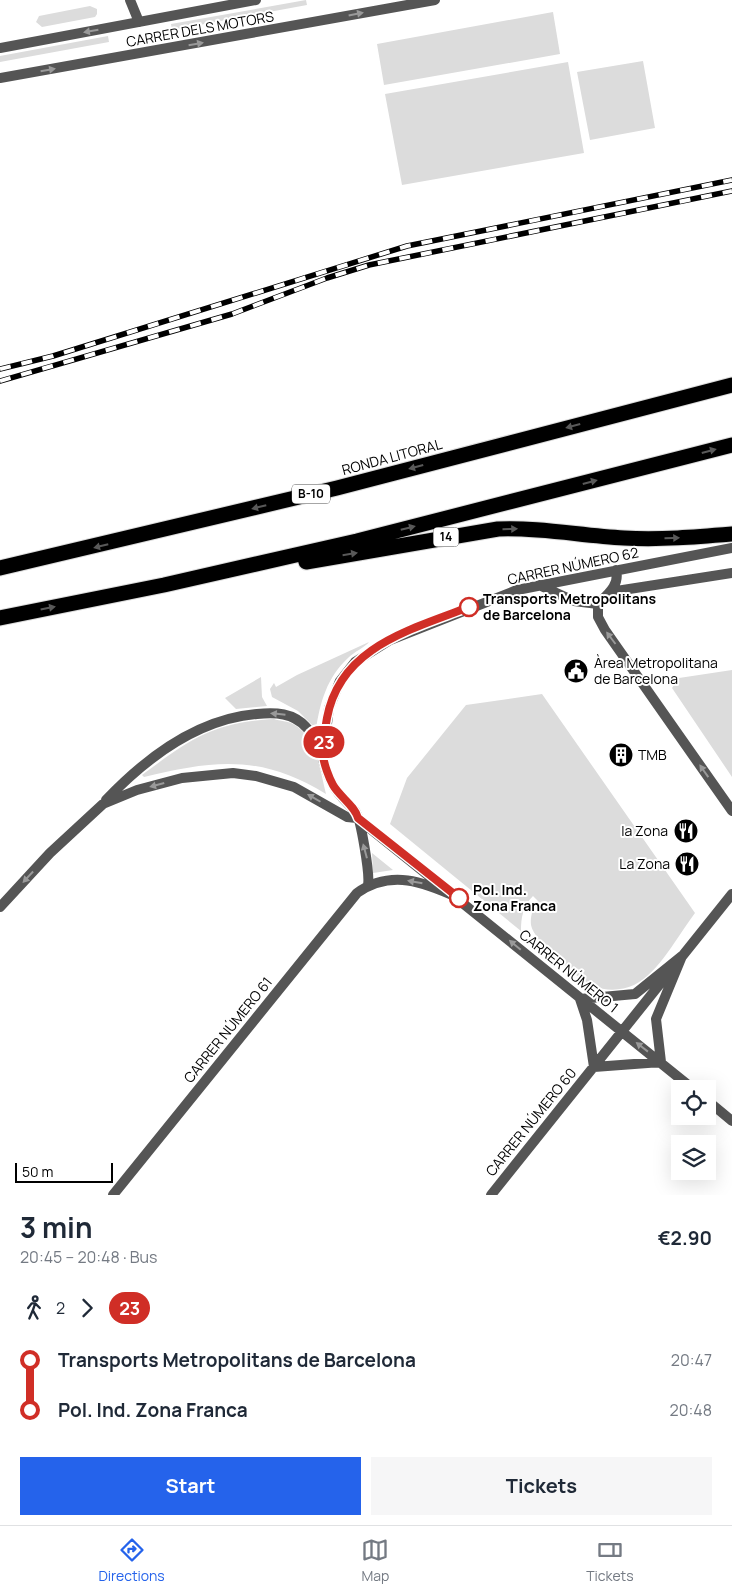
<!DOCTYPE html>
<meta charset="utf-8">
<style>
:root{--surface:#fff;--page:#f6f6f7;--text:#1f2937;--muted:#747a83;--line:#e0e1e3;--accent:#2563eb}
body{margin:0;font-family:Manrope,sans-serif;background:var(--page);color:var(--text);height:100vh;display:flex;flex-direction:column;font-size:19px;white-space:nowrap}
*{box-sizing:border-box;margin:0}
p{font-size:16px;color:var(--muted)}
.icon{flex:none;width:28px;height:28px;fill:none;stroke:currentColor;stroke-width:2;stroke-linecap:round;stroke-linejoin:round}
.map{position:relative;height:1195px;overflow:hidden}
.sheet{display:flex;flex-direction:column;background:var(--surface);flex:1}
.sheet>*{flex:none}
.badge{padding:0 10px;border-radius:16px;font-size:18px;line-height:32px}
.buttons{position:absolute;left:671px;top:1080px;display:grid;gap:10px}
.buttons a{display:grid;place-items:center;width:45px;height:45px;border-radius:0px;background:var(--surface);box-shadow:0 5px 20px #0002;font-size:25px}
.scale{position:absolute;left:15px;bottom:12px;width:98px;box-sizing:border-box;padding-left:5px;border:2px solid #000;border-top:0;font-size:14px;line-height:18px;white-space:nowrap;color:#000;-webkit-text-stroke:4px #fff;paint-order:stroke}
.map>.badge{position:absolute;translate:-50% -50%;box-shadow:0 0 0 2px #fff}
.legs{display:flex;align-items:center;gap:8px;height:55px;padding:0 20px;font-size:16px}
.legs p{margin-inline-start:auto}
.overview{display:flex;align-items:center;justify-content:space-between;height:85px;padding:0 20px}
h1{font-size:28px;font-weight:700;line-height:38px}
.action{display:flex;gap:10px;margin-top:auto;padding:10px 20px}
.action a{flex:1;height:58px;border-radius:0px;background:var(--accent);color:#fff;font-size:20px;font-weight:700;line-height:58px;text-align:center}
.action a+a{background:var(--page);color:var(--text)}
ul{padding:0 20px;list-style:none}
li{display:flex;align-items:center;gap:18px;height:50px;font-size:19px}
li i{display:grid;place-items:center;width:8px;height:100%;margin:0 6px;background:currentColor}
li i::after{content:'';width:12px;height:12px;margin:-6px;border:4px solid;border-radius:50%;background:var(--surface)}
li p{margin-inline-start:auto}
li:first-child i{background:linear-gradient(#0000 50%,currentColor 0)}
li:last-child i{background:linear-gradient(currentColor 50%,#0000 0)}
.tabs{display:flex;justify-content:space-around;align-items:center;height:70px;border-top:1px solid var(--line);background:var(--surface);font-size:14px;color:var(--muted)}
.tabs a{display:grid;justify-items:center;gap:2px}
.tabs .on{color:var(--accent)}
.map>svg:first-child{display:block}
</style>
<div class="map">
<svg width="732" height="1195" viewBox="0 0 732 1195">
<rect width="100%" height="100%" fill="#fff"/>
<path fill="#dcdcdc" d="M306,0L307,5L172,30L171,24Z
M90,6L97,9V14L95,17L42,27L36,22L39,16Z
M553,12L560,54L384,85L377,44Z
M108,36L109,42L0,62V56Z
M643,61L655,128L590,140L577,72Z
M568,62L584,153L402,185L385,94Z
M369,642C365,647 354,652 348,658C327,677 320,703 316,729L298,711L272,697L270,689L274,683L276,687L297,675Z
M732,670V777L672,688L679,678Z
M261,677L262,697L267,706L236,709L225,698Z
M542,694L695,913C679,934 658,974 634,985C621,991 606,991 593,986C578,979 534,942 531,925C530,916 533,908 538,901L533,896C523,906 521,917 521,931L390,824L407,778L466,705Z
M274,719C280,721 288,721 293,724C317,737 320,771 326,794C261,754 214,760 144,777L142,775C191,739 211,723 274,719Z
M372,853L393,870L373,873Z"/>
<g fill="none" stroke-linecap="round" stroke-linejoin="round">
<defs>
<path id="highway" d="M306,562L498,529C540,527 582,536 624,538C660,540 696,537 732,534
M0,568L337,488L732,385
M0,618L164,585L357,541L732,445"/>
</defs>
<use href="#highway" stroke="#dbdbdb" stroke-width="17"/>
<path stroke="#555" stroke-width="10" d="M130,0L139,22
M0,48L256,0
M0,78L435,0
M616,570C620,585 608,594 598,604V617L605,630L732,811
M539,585L574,601L598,604
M610,592L732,573
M323,756L329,708L340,681L355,662L390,640L517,590L732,548
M106,800C146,758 197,719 257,714C276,712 293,713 306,727C323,744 322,767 333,785C338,795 348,803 355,811C361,818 370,875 368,885
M357,818L693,1089
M0,907L50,853L103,804L137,790L182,778L233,773L256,776L294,787L347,817L357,818
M682,956L656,1019L661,1062L594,1067L587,1020L580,999L635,994Z
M708,1101L732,1121
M113,1195L357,893C391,869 424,882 459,898
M491,1195L732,894"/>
<use href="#highway" stroke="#000" stroke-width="15"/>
<defs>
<path id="rail" d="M0,369L53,356L407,246L732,180
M0,381L232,314L327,278L369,265L732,191"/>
</defs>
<use href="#rail" stroke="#000" stroke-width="5.5"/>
<use href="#rail" stroke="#fff" stroke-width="4" stroke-dasharray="11" stroke-linecap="butt"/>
</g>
<defs><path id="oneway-solid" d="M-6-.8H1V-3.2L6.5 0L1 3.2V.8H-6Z" transform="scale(1.25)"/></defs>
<g fill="#999">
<use href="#oneway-solid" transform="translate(356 14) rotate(-11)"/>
<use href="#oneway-solid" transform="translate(91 31) rotate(170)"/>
<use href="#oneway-solid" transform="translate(196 44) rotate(-10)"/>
<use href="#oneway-solid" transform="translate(48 70) rotate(-10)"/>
<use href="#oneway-solid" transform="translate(611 638) rotate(-127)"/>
<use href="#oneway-solid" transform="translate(278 714) rotate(-174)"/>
<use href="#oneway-solid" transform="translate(704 771) rotate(-125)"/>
<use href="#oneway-solid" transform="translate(157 785) rotate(165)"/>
<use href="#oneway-solid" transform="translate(314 798) rotate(-150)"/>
<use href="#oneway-solid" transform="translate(365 851) rotate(-105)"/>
<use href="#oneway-solid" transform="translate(28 877) rotate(133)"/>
<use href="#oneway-solid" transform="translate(415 882) rotate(-170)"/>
<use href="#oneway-solid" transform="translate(515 945) rotate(-140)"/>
<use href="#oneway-solid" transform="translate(642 1047) rotate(-142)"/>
</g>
<g fill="#595959">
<use href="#oneway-solid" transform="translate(573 426) rotate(165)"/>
<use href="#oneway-solid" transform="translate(709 451) rotate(-15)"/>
<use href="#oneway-solid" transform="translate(416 467) rotate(165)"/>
<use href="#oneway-solid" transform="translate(590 482) rotate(-15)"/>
<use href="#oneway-solid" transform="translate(259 507) rotate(166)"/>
<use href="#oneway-solid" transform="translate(408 528) rotate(-14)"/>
<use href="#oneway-solid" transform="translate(510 529) rotate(-1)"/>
<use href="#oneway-solid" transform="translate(672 538) rotate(-2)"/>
<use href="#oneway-solid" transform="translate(101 546) rotate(166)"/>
<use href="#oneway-solid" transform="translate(350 554) rotate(-9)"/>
<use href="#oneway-solid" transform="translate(48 608) rotate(-11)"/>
</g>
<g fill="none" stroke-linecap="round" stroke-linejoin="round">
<defs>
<path id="line-1" d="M459,898L358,818C355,806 339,796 333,785C329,778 324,764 323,756C322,744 325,730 327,718C340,647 410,630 469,607"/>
</defs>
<use href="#line-1" stroke="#fff" stroke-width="11"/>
<use href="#line-1" stroke="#d02e26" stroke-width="8"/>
</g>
<defs>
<symbol id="civic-disc" viewBox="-11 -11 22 22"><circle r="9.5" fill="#000" stroke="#fff"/><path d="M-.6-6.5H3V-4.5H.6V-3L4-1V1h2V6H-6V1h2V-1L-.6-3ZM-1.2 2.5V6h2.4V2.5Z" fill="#fff"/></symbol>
<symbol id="building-disc" viewBox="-11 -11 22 22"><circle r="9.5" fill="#000" stroke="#fff"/><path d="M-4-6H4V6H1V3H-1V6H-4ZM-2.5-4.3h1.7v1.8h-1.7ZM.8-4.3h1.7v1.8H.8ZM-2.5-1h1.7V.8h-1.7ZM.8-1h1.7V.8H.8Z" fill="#fff"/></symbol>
<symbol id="restaurant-disc" viewBox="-11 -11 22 22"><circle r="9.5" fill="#000" stroke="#fff"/><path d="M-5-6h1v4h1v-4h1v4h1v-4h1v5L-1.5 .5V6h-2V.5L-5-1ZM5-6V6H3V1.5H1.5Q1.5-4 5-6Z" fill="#fff"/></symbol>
</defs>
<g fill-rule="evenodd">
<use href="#civic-disc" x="562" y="657" width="28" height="28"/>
<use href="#building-disc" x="607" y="741" width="28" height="28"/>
<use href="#restaurant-disc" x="672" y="817" width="28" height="28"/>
<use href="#restaurant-disc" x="673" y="850" width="28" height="28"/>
</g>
<g fill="#fff" stroke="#d02e26" stroke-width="2.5">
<circle cx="469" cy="607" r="9"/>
<circle cx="459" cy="898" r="9"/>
</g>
<g text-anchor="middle" stroke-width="4" stroke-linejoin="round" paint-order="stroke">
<g fill="#fff" stroke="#4c4c4c" stroke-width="1">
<rect x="292" y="484.5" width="38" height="19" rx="4"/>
<rect x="433.5" y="527.5" width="25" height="19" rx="4"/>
</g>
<g font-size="12" font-weight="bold" fill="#000">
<text x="311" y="498">B-10</text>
<text x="446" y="541">14</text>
</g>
<g font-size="14" fill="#000" stroke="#fff">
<text transform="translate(200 29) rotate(-10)" y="5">CARRER DELS MOTORS</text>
<text transform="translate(392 457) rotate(-15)" y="5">RONDA LITORAL</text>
<text transform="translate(573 566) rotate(-12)" y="5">CARRER NÚMERO 62</text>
<text transform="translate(569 971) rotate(39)" y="5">CARRER NÚMERO 1</text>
<text transform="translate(228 1030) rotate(-51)" y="5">CARRER NÚMERO 61</text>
<text transform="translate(531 1122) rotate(-51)" y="5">CARRER NÚMERO 60</text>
</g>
<g font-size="14" font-weight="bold" fill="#000" stroke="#fff" text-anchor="start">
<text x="483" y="604">Transports Metropolitans<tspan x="483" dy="16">de Barcelona</tspan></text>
<text x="473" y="895">Pol. Ind.<tspan x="473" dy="16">Zona Franca</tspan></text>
</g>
<g font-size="14" fill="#000" stroke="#fff" text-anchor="start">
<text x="594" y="668">Àrea Metropolitana<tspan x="594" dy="16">de Barcelona</tspan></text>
<text x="638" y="760">TMB</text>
<text x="668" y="836" text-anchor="end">la Zona</text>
<text x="670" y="869" text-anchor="end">La Zona</text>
</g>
</g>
</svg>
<div class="buttons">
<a><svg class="icon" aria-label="locate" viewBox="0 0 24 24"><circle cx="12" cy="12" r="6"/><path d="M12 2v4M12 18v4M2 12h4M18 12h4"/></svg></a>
<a><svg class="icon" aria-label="layers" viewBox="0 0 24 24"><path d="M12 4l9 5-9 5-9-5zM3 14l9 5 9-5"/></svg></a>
</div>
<div class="scale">50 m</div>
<b class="badge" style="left:324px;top:742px;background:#d02e26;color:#fff">23</b>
</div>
<section class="sheet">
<div class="overview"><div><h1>3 min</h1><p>20:45 – 20:48 · Bus</p></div><b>€2.90</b></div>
<div class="legs"><svg class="icon" aria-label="walk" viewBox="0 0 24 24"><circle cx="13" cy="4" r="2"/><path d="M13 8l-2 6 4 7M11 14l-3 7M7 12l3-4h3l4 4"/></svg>2<svg class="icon" aria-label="forward" viewBox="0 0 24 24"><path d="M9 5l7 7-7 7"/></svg><b class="badge" style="background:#d02e26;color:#fff">23</b></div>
<ul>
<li><i style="color:#d02e26"></i><b>Transports Metropolitans de Barcelona</b><p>20:47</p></li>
<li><i style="color:#d02e26"></i><b>Pol. Ind. Zona Franca</b><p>20:48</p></li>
</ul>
<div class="action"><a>Start</a><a>Tickets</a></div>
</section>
<nav class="tabs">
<a class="on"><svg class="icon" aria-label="directions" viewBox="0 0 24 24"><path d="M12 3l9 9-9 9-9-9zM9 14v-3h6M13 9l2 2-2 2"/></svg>Directions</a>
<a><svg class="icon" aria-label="map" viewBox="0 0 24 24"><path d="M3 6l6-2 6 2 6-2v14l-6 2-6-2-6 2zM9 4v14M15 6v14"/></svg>Map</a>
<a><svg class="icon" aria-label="tickets" viewBox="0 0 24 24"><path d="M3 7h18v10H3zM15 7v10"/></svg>Tickets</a>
</nav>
